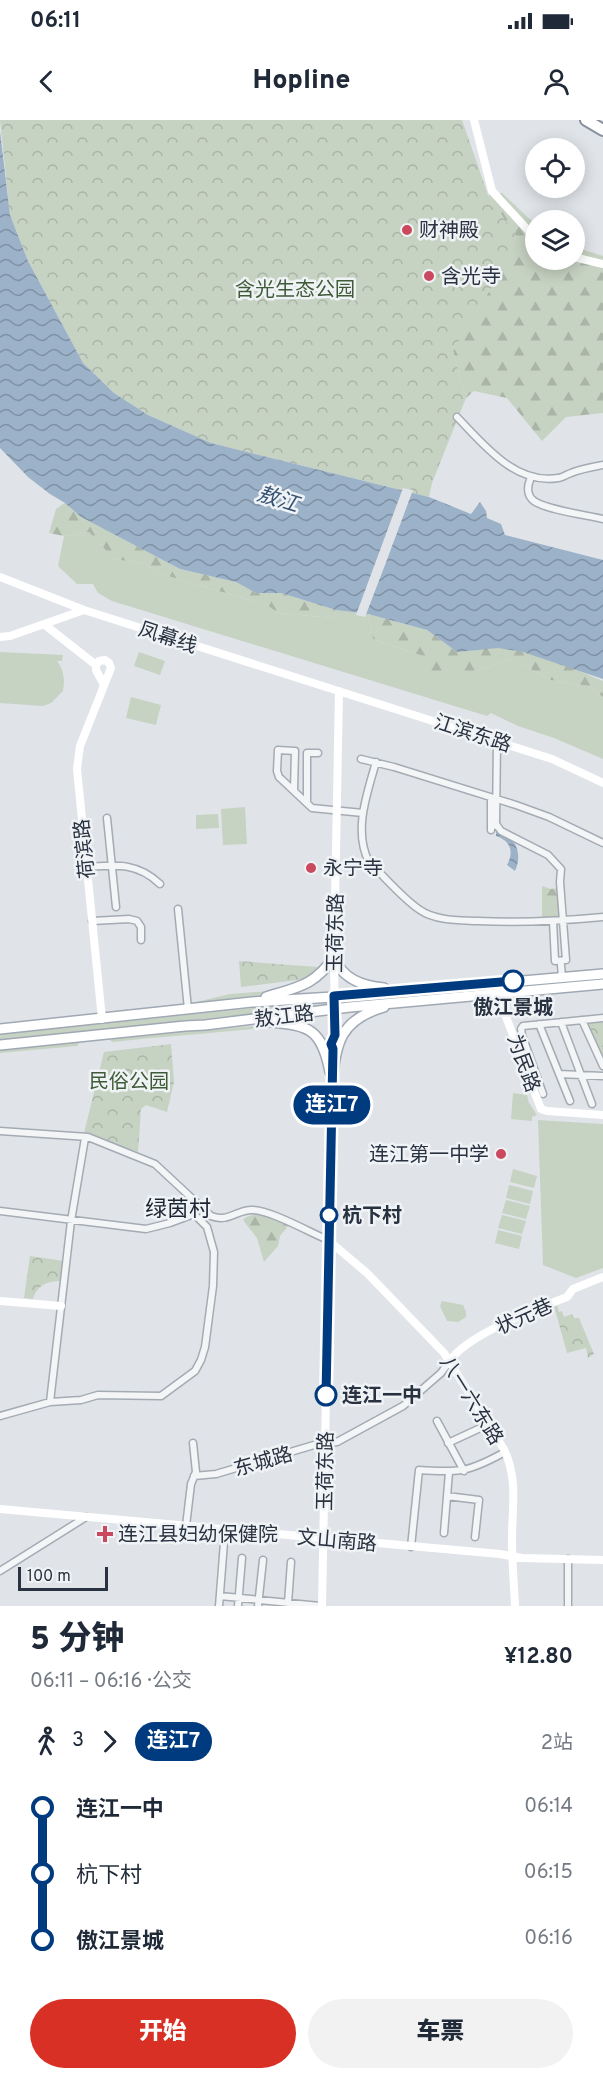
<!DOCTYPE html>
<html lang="zh">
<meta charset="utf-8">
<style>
:root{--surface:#fff;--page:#f2f2f3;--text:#1f2937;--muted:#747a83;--accent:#d93025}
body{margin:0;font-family:Overpass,"Noto Sans SC",sans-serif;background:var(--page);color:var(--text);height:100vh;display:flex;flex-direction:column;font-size:22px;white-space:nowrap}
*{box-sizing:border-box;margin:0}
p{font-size:20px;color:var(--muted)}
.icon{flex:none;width:33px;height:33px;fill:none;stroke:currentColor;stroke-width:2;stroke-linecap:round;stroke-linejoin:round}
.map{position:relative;height:1486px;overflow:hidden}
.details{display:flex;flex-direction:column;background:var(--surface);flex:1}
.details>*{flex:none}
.badge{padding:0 12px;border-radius:20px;font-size:21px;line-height:39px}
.controls{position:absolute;left:525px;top:18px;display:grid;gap:12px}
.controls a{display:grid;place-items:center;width:60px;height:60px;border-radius:50%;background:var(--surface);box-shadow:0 3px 15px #0003;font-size:30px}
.scale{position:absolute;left:18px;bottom:15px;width:90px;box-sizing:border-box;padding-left:6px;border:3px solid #293240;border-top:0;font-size:16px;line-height:21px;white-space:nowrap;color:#293240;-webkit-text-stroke:4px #f0f3f6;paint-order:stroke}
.map>.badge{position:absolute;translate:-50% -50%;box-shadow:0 0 0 3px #fff}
.legs{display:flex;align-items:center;gap:9px;height:66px;padding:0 30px;font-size:20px}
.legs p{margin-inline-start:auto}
.head{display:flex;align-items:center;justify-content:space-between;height:102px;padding:0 30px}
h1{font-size:33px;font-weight:800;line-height:45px}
.button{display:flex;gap:12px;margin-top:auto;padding:12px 30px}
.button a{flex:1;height:69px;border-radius:36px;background:var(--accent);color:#fff;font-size:24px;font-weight:800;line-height:69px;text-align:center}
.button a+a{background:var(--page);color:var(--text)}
ul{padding:0 30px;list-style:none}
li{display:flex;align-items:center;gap:21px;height:66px;font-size:22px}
li i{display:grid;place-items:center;width:9px;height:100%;margin:0 8px;background:currentColor}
li i::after{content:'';width:15px;height:15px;margin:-8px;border:4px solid;border-radius:50%;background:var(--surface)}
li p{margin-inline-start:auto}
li:first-child i{background:linear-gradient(#0000 50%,currentColor 0)}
li:last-child i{background:linear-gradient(currentColor 50%,#0000 0)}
.status{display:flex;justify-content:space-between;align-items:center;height:42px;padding:0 30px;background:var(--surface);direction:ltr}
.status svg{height:16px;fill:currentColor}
header{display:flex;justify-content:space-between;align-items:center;height:78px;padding:0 30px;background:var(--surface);font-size:27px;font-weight:800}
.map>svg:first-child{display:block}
</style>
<div class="status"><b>06:11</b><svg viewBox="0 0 49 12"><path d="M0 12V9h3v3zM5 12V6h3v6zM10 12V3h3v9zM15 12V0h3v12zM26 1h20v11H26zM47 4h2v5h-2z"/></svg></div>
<header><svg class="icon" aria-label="back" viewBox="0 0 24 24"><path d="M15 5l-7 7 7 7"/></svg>Hopline<svg class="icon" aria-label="person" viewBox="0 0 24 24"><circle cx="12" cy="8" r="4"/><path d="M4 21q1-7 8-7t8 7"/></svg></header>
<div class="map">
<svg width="603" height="1486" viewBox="0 0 603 1486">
<defs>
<pattern id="forest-firs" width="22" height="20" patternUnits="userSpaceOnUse" patternTransform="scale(1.5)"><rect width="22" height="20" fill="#c6d2c2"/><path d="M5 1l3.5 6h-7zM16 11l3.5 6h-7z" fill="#aab5a8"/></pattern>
<pattern id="park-crowns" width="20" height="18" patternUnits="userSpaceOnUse" patternTransform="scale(1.5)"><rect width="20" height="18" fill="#c6d2c2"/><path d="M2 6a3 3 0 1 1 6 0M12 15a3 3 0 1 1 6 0" fill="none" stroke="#aab5a8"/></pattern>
<pattern id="water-waves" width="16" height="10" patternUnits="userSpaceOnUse" patternTransform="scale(1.5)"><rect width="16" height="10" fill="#9cb2c8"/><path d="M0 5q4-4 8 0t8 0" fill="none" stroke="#7f91a4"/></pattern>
</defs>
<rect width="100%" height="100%" fill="#e0e4e9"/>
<path fill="#c6d2c2" d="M89,412L114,439L145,444L158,453L256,482L262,480L278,493L333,498L336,490L368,494L373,519L423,536L478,551L511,538L550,560L588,566L603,577V639L554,618L518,606L491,593L487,596L112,481L98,473L93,464H77L58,446L64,416Z
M0,532L63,535L62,541H57C64,550 65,560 63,571L51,583L43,586L0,583Z
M139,532L165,541L160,555L134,546Z
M131,577L161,585L156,605L126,598Z
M245,687L247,724L223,725L221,689Z
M218,694L219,708L196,709V695Z
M270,871L271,874L192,883L230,874Z
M273,886L275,890L271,892L0,920V914Z
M273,904V907C220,913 166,916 113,922L110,921L113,918C166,912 220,910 273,904Z
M78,922H80L77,926L0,933V929Z
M513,973L527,975L529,983L537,995L532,997V1001L511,999Z
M538,1000L603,1004V1148L576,1158L543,1145Z
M513,1049L537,1056L534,1068L510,1062Z
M509,1065L533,1071L530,1084L506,1078Z
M506,1080L530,1086L526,1099L502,1093Z
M502,1095L526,1101L522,1114L498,1108Z
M498,1110L522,1116L519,1129L495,1123Z
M442,1181L463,1185L466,1192V1197L458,1202L447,1201L440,1186Z"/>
<path fill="url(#forest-firs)" d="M502,73L535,104L536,140H574L575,127L603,136V293L566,297L542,321L507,278L474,271L466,278L453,231L519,121L488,75Z
M65,383L81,397L180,449L236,462L256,473H281L336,490L333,498L278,493L262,481L256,482L158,453L145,444L114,439L89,412L64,416L49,413L56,389Z
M368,494L427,510L457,532C471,531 486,527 500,528C535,531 571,547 603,561V577L588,566L550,560L511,538L478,551H431L423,536L373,519Z
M542,766L551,769L558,768L561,797L542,799Z
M261,1093C269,1097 283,1100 288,1106L280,1116L278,1126L264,1142L257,1118L243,1100C246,1096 256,1094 261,1093Z"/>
<path fill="url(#park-crowns)" d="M0,0H462L488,75L520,121L453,231L466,278L432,363L429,377L211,323L148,295L114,273L83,243L28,141L10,95Z
M239,841L318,847L305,859L241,867Z
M603,901V943L585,903Z
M171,924L174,962L167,992L146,985L141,989L138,1032L84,1013L104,932Z
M30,1136L64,1141L61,1161C48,1161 37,1165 33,1179L24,1178Z
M557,1185L559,1192L562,1191L564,1197L572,1194L574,1198H579L594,1234L588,1238L586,1228L567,1233L554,1186Z"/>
<path fill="url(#water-waves)" d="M0,11L10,95L28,141L83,243L114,273L148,295L211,323L429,377L471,394L480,382L486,391L487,398L501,404L505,415L603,440V559L523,532L498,528L457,532L427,510L368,494L336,490L281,473H256L236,462L180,449L81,397L65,383L50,374L28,357L0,328Z
M496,711C516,715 523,734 515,751L507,745C514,732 511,721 496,716Z"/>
<path fill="#e0e4e9" d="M403,368L413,370L385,445L365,497L356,495Z"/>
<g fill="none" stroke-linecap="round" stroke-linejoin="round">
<defs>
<path id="street" d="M457,297C483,324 515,365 558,358C562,358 567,354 571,353C581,349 592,347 603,345
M530,360C527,367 527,376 534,381C547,390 586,395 603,399
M361,639L394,647L516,685L549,697L603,723
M376,642C367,674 353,711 369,742C385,757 402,778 420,790C436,801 459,800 478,801C520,803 561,801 603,797
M294,670L295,631L278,630L277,651L279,657L312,688L363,693
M491,681V710
M307,683V633H318
M107,698L116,787
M496,704L501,711L548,735L561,749L560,762L566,840L555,841L553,801
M496,706L497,621
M86,747C116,745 137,742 160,764
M178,789L188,889
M92,801L129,799L137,801L141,807V820
M561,845L562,857
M582,900L603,946
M561,902L592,984
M539,904L570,981
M559,954L603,956
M543,974L522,915L521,909L523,906L603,898
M0,1011L88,1017L155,1044L211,1096C229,1103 237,1089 253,1090C272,1091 309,1112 328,1120
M0,1091L146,1109L170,1103L194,1094L200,1085
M50,1282L71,1101L85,1018
M0,1296L50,1282L81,1280L98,1275L161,1276L195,1251L201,1240L205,1227L213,1166L214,1132L207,1107L194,1094
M437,1301L464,1351
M448,1323L489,1304
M194,1356L216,1354L314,1325L337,1322L403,1286L441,1253L449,1242
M447,1376L479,1380L475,1417
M186,1406L191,1364L196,1352L193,1323
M444,1413L449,1352
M411,1427L419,1350C459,1353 469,1352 505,1332
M568,1439V1486
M0,1451L86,1397
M220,1476L320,1486
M288,1483L291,1442
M219,1486L225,1410
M238,1486L242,1438
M258,1486L263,1440"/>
<path id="primary" d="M334,837C342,859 362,866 384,868
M266,877C298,867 314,866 334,837
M264,901C307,906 321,905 330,952
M0,909L252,882L350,876L603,854
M0,925L185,906L205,905L350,887L603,864
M332,964C335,923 341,899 384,887"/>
<path id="highway" d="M586,0L603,10"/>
</defs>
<use href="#street" stroke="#a5abb3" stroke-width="9"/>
<use href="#primary" stroke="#a0a8b4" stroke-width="12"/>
<use href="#highway" stroke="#88929f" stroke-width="14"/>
<use href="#street" stroke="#f3f5f7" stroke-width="6"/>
<path stroke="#fff" stroke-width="8" d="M474,0L492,71L536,119
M574,137L603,144
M0,457L84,490L552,639L603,663
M45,505L96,545V550L103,563
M0,517L10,516L84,490
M96,545L99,541L105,540L109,543L111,548L80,626L77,649L102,899
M497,873L541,989L547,991L603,995
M333,938L331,924L335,915L334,837L339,571
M328,1120L367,1153L444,1233L505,1331C518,1362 512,1387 512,1420C512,1442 514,1464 515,1486
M0,1181L61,1186
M449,1242C466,1215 536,1189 567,1177L573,1169L603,1157
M0,1389L500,1434L522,1438L603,1440
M322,1486L332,959"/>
<use href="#primary" stroke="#fff" stroke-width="9"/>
<use href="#highway" stroke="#fff" stroke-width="10"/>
</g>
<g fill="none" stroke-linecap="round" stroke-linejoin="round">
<defs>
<path id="line-1" d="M326,1275L333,929L331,924L335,915L334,876L513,861"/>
</defs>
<use href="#line-1" stroke="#fff" stroke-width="14"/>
<use href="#line-1" stroke="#003b80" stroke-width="9"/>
</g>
<g fill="#ca495f" stroke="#f0f3f6" stroke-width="2">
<circle cx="407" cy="110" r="6"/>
<circle cx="429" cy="156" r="6"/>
<circle cx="311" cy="748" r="6"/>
<circle cx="501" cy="1034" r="6"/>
<path d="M102 1405h6v6h6v6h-6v6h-6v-6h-6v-6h6z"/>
</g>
<g fill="#fff" stroke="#003b80" stroke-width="3">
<circle cx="513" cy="861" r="10"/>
<circle cx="329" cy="1095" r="8"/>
<circle cx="326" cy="1275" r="10"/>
</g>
<g text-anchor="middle" stroke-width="5" stroke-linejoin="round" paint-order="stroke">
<g font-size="20" fill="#293240" stroke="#f0f3f6" text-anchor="start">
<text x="419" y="117">财神殿</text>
<text x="441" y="163">含光寺</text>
<text x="323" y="755">永宁寺</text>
<text x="489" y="1041" text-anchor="end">连江第一中学</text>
<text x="118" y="1421">连江县妇幼保健院</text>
</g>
<g font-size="20" fill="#3f5b37" stroke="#f0f3f6">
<text x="295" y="176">含光生态公园</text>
<text x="129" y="968">民俗公园</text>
</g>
<g font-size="20" fill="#293240" stroke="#f0f3f6">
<text transform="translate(168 517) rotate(18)" y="7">凤幕线</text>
<text transform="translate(473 613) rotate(18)" y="7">江滨东路</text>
<text transform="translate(84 729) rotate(-96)" y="7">荷滨路</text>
<text transform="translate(335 813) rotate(-89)" y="7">玉荷东路</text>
<text transform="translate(284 896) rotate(-7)" y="7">敖江路</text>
<text transform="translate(524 943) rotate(70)" y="7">为民路</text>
<text transform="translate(524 1196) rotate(-24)" y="7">状元巷</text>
<text transform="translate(472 1280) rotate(58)" y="7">八一六东路</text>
<text transform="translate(263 1341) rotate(-16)" y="7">东城路</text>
<text transform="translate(325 1351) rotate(-89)" y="7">玉荷东路</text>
<text transform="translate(337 1420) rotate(5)" y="7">文山南路</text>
</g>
<g font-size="20" font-weight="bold" fill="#293240" stroke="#f0f3f6" text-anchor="start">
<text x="513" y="894" text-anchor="middle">傲江景城</text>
<text x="342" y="1102">杭下村</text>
<text x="342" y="1282">连江一中</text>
</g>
<g font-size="21" font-style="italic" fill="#355273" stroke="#f0f3f6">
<text transform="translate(278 379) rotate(17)" y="7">敖江</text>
</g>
<g font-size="22" fill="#1b2331" stroke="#f0f3f6">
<text x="178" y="1096">绿茵村</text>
</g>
</g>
</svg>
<div class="controls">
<a><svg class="icon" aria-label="locate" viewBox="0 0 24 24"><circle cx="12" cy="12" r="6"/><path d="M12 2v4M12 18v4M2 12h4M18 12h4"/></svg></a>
<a><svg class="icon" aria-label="layers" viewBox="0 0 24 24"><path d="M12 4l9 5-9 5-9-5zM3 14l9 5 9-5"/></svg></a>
</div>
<div class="scale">100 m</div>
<b class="badge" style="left:332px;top:985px;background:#003b80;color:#fff">连江7</b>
</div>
<section class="details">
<div class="head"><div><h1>5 分钟</h1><p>06:11 – 06:16 · 公交</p></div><b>¥12.80</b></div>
<div class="legs"><svg class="icon" aria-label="walk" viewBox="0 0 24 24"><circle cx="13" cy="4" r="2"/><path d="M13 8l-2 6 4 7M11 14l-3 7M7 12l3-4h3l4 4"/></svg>3<svg class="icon" aria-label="forward" viewBox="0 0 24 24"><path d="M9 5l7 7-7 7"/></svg><b class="badge" style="background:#003b80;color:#fff">连江7</b><p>2站</p></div>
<ul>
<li><i style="color:#003b80"></i><b>连江一中</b><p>06:14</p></li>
<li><i style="color:#003b80"></i><span>杭下村</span><p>06:15</p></li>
<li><i style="color:#003b80"></i><b>傲江景城</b><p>06:16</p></li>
</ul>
<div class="button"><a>开始</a><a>车票</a></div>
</section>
